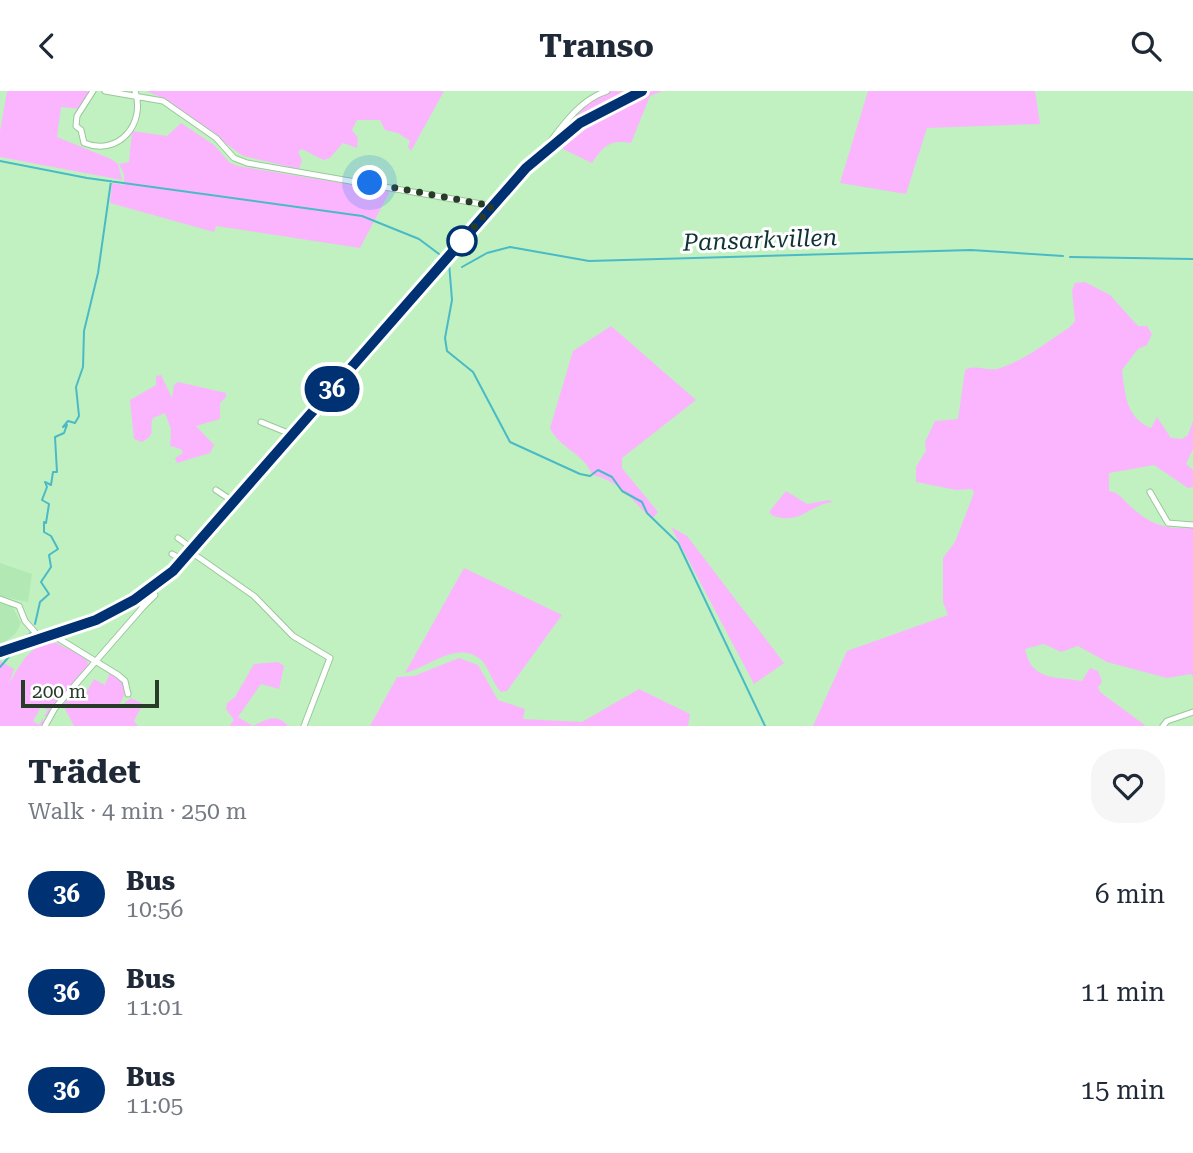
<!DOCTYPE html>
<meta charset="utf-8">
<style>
:root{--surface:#fff;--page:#f6f6f7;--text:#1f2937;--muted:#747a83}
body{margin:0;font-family:"Roboto Serif",serif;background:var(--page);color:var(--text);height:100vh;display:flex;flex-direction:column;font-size:26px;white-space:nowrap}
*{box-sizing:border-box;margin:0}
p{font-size:23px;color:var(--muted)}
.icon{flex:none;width:38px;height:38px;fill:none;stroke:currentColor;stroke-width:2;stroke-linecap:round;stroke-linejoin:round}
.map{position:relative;height:635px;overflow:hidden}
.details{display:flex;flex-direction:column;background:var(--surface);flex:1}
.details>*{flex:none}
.badge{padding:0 14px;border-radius:23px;font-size:24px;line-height:46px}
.scale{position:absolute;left:21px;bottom:18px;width:138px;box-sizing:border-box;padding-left:7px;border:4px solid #283b28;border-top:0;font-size:19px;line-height:24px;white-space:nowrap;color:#283b28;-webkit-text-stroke:5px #fff;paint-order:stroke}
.you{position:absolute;width:35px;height:35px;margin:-18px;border:5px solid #fff;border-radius:50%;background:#1a73e8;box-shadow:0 0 0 10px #1a73e833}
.map>.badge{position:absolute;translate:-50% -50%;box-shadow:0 0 0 4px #fff}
.round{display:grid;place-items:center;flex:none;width:74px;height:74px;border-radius:28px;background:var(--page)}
.summary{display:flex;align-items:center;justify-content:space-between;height:119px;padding:0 28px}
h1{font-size:33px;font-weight:700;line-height:52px}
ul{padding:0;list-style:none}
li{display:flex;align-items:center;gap:21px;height:98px;padding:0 28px}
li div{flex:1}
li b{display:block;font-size:26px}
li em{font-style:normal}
li .badge{min-width:77px;font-weight:700;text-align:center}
header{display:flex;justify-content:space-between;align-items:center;height:91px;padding:0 28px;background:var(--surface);font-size:32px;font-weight:700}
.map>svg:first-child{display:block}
</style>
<header><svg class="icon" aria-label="back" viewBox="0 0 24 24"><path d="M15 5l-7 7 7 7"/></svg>Transo<svg class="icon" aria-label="search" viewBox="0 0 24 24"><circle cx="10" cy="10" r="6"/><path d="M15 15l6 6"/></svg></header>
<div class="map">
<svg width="1193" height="635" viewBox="0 0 1193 635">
<rect width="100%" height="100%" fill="#c1f1c1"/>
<path fill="#b2e8b3" d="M0,472L32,483L28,511L0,505Z
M0,511L12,515L21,532L16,542L0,555Z"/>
<path fill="#fbb5fe" d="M7,0H90L80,18L61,16L57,46L111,68L118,73L122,89L0,66V40Z
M146,0H444L411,60L408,56L410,50L398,42L385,39L380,29H357L352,39L358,47L357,57L343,52L330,67L323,69L302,58L298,61L302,69L299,78L243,65L167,9Z
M612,0L632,1L595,19L556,45L592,9Z
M652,0H663L650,5L631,52C610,48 603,55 592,72L559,56L608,20Z
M868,0H1035L1040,33L927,37L906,103L840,92Z
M181,32L214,54L230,72L238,75L390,100L360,157L216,135L214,141L110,112L112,92L124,94V83L119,73L129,71L132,40L167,45Z
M1085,191L1110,204L1138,235H1147L1152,243L1147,254L1138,258L1122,279C1125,303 1126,327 1151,337L1157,326L1171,347L1182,348L1188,344L1193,330V358L1186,373L1193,379V396L1188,397L1154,374L1109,382V400C1119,402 1120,405 1127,412C1148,433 1165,439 1193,437V586L1191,583L1167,587L1107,571L1078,555L1061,561L1044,553L1025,558C1032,591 1055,585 1082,590L1090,577L1098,580L1102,591L1098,596L1100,601L1146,635H813L847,560L948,524L943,511V467L955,451L974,402L972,398L956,399L916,391V376L926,360L925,351L935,330L958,328L965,279C976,273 985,280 997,278C1023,271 1048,250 1070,236L1075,230L1072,199L1075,192Z
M611,235L696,309L622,367V377L658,421L652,428C633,411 619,389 592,384C585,363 559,357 550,337L573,260Z
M161,284L172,307L174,294L178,291L226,302V306L220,312V328L196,335L214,354L210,362L177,372L175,367L183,362L181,358L170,355L171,338L165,322L153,327C148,338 158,343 142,351L134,348L130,309L156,294V285Z
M786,400L807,413L829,409L833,411C808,414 802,434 773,425L769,421Z
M671,436L687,445L784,572L754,593Z
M464,477L562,524L507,600L501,601C492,592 489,575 480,568C457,549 427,577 405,582Z
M56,552L86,566L89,576L47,626L44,625L48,619L41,616L33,630L39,634L43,627V635H0V570L14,578L9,593C20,574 30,551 56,552Z
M459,567L478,574L498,609L525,618L523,628L582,631L639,598L690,623L688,635H370L397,586L414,585Z
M278,571L284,575L279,598L261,593L238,626L253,635C268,628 276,622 288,635H229L234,629L226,618L227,612L235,606L254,573Z
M110,581L124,592L125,603L117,618L131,607L143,613L134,630L138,635H74L63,614L79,595L86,602L94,588L105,594Z"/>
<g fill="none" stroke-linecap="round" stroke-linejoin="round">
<path stroke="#4abac6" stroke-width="2" d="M0,70L87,87L362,125L419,148L443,166
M1070,166L1193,168
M449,172L452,209L445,247L447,260L473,281L510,351L580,383L590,385L598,379L612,386L622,400L642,411L647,422L678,452L765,635
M462,176L487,162L510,156L589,170L971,159L1063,165
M35,533L40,511L49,503L41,491L51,476L49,464L58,458L51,445L44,441V431L46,432L49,413L42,409L47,396L45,391L51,394L53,381H57L55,346L64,342L67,334L63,336L68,330L75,332L79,325L76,296L83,276L84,240L98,182L111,90
M17,551L31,542
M0,576L14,560"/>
<defs>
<path id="street" d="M93,0L77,25L76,35L81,39L84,52C120,66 146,31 135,0
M105,0L163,10L216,47L234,67L247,72L493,115
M551,54L550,51C565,31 582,8 607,0
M261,331L293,344
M216,399L234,411
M1150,401L1168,432L1193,434
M178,447L193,458
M191,461L254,505L293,545L330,567L304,635
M172,463L183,469
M137,507L143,516L155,504L152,497
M0,508L19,515L25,530L41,548
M53,544L118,584L125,590L128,603
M45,635L55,617L143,516
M1163,635L1167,630L1193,621"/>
<path id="secondary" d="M0,561L96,529L133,509L168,485L526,77L585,29L642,0"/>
</defs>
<use href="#street" stroke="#99c89a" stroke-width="7"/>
<use href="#secondary" stroke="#99c89a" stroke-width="9"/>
<use href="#street" stroke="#fff" stroke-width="5"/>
<use href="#secondary" stroke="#fff" stroke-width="7"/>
</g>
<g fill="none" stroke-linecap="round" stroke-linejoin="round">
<defs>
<path id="line" d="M0,561L96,529L134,509L173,480L526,77L580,32L642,0"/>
</defs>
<use href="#line" stroke="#fff" stroke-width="16"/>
<use href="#line" stroke="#003273" stroke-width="10"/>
<path stroke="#283b28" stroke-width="7" stroke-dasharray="0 12.6" d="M370,92L492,115L462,150"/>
</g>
<circle fill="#fff" stroke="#003273" stroke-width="3.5" cx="462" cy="150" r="14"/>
<g text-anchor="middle" stroke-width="6" stroke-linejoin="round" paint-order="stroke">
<g font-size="24" font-style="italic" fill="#0f3235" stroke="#fff">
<text transform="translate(760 149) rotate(-2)" y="8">Pansarkvillen</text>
</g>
</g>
</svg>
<div class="scale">200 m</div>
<div class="you" style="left:370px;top:92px"></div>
<b class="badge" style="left:332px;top:298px;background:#003273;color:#fff">36</b>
</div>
<section class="details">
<div class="summary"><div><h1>Trädet</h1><p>Walk · 4 min · 250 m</p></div><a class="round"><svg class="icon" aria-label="heart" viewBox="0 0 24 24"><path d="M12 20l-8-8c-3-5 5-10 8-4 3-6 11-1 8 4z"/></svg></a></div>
<ul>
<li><span class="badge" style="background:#003273;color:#fff">36</span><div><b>Bus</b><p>10:56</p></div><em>6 min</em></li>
<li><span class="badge" style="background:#003273;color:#fff">36</span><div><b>Bus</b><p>11:01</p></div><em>11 min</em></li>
<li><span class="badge" style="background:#003273;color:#fff">36</span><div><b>Bus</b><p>11:05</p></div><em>15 min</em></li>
</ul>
</section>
